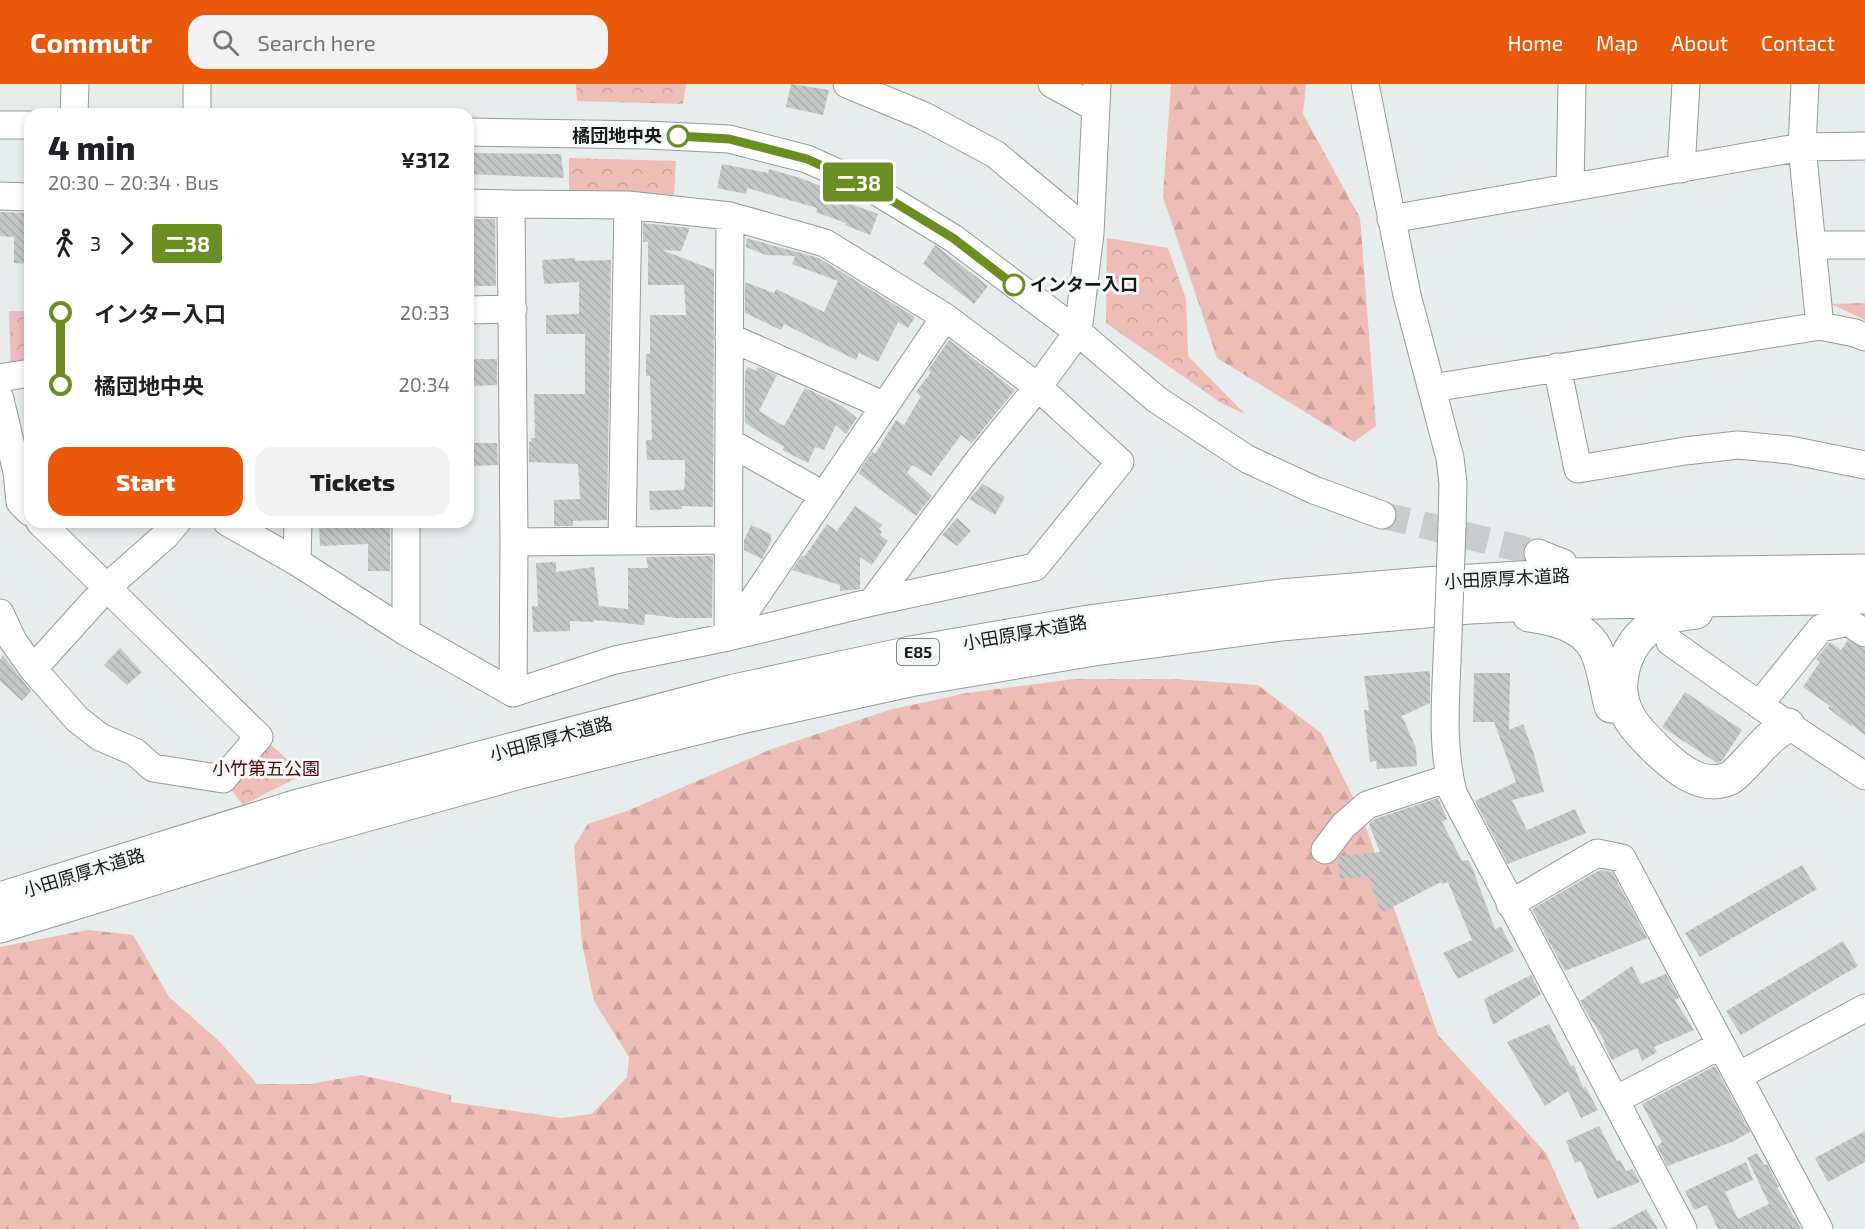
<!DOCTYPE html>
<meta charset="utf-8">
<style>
:root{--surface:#fff;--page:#f2f2f2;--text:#202124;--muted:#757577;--accent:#ea580c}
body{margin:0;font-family:"Exo 2","Noto Sans JP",sans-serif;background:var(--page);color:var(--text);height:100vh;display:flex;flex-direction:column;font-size:22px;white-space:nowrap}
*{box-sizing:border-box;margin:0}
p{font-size:20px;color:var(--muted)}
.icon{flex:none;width:33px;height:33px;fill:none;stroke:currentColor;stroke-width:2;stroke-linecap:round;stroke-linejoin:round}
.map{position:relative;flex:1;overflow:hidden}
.side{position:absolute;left:24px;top:24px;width:450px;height:420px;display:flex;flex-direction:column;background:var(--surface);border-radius:18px;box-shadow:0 3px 9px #0003}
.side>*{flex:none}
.badge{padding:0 12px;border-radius:4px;font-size:21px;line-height:39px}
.map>.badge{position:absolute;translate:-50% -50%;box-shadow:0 0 0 3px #fff}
.legs{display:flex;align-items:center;gap:9px;height:66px;padding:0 24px;font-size:20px}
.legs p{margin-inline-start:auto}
.head{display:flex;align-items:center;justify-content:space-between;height:102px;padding:0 24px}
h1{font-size:33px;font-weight:800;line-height:45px}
.button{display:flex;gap:12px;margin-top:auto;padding:12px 24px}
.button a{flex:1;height:69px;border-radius:18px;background:var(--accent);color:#fff;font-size:24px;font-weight:800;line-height:69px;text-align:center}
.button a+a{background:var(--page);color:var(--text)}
ul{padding:0 24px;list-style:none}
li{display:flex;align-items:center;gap:21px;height:72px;font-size:22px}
li i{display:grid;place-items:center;width:9px;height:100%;margin:0 8px;background:currentColor}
li i::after{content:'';width:15px;height:15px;margin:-8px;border:4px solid;border-radius:50%;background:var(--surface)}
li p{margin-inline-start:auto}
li:first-child i{background:linear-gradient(#0000 50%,currentColor 0)}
li:last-child i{background:linear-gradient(currentColor 50%,#0000 0)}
header{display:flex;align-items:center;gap:36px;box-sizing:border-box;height:84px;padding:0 30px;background:var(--accent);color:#fff}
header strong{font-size:28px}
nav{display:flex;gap:33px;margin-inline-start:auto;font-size:21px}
.search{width:420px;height:54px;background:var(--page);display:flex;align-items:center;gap:15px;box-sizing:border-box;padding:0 21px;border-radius:18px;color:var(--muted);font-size:22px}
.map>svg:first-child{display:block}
</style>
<header>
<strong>Commutr</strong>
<div class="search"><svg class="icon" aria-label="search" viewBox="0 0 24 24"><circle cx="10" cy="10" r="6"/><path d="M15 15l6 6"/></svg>Search here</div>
<nav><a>Home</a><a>Map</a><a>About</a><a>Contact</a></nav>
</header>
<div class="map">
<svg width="1865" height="1145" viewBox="0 0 1865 1145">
<defs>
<pattern id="forest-firs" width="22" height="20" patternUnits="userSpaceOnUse" patternTransform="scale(1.5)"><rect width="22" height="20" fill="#eebdb6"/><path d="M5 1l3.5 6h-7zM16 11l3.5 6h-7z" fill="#cba29c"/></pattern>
<pattern id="park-crowns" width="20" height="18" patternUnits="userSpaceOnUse" patternTransform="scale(1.5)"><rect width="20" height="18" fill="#eebdb6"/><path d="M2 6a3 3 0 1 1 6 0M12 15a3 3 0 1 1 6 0" fill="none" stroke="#cba29c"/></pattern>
<pattern id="building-back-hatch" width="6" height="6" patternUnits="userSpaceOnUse" patternTransform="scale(1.5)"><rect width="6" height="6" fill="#c4c9c8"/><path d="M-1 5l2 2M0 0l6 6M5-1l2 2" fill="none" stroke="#a8acab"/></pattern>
</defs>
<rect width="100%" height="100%" fill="#e7ecec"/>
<path fill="url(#forest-firs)" d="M1171,0H1306L1303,30L1360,134L1376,342L1354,358L1217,274L1163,113Z
M1865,219V236L1831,220Z
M1074,595H1175L1258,601L1321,649L1361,729L1438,951L1546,1069L1580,1145H0V863L88,846L133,851L169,913L220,958L257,1000H310L361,991L451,1011V1018L561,1034L592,1030L627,993L629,973L594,917L582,859L574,762L588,740L627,727L772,665L889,626L967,609Z"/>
<path fill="url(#park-crowns)" d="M576,0H686L683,20L577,17Z
M569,74L676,77L674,111L625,108H569Z
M1107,154L1168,164L1186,215L1188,272L1245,330L1223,320L1106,239Z
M9,227H30V286L11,288Z
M264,655L304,690L243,721L226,699Z"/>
<path fill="url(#building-back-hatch)" d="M791,0L829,6L823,31L786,23Z
M468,69L561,70L564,94L468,90Z
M722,80L768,89L769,85L800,94L850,113L848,119L878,130L870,151L845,141L846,139L816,128L817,124L747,104L746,110L717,104Z
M0,128L30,129V180L14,179V153L0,152Z
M468,135H495L496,202H468Z
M643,139L690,144L681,167L662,166L714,186L713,423L682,422V425L650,426L649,407L684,406L685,391V376H647L646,356H652L650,292H646V270H650V231H686L684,201H648V158H643Z
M746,154L819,174L915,233L908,244L898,238L878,278L859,269L856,276L784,240L781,246L745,229V198L774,209L776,205L824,228L838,197L792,180L795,172L766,171L746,163Z
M935,161L988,202L974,220L923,180Z
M575,174V177L611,176L607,436L573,437V442H554V416L580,415L578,380L529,378V358H531V354H535L534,310H585V250H546V231L579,230V198L544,200L542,176Z
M949,256L1015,306L972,359L961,351L931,392L912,381L907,389L932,412L916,432L858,389L872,368L875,370L896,336L904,341L921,312L916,308L931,288L928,286Z
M473,275H497V301L473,302Z
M748,283L756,287L758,283L777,291L759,327L784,342L805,304L842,322L857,334L846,350L836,341L824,366L815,363L808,379L782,366L784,363L745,339V288Z
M472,359H497L498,381L473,382Z
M983,400L1005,413L995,431L969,415Z
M855,422L882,441L879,445L882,447L880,451L888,457L872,481L860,473V505L840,507V501L792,486L802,472H805L827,440L837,447Z
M957,434L971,447L957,462L942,451Z
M319,438H390V487H368V460L320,462Z
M751,441L771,450V457L762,475L744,466V456Z
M713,472L712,534H677L645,530L644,541L594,536V538L570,537V547L533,548L532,522H538L536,479L556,478V488L594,483L599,522L628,525V484H648L646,473Z
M1848,556L1865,565V651L1852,641L1851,642L1828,624L1830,622L1803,603L1820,578L1816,575L1830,558L1841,566Z
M120,564L142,588L127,601L104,581Z
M3,571L31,607L22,617L0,597V576Z
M1430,587V619L1402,632L1416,664L1417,682L1377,685L1376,677L1370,678L1364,626H1369L1364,592Z
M1474,589H1510L1509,646L1523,640L1534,670L1544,708L1512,716L1527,746L1575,725L1586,749L1508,780L1475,717L1516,698L1494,638H1473Z
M1685,608L1742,646L1722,677L1717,679L1662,643Z
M1438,714L1447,735L1442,738L1462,777L1468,776L1472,783L1495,845L1501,843L1514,867L1458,895L1443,869L1472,856L1448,798L1442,800L1441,798L1381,829L1368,792L1340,795L1338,775L1340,772L1380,768L1369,740L1375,735Z
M1802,781L1817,805L1700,873L1685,849Z
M1600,786L1612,788L1647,854L1565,887L1532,825Z
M1843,857L1858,882L1741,951L1726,927Z
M1632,882L1641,900L1666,890L1679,914L1675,916L1694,946L1654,963L1657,968L1642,977L1637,964L1612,976L1603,959L1605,958L1580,917Z
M1531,891L1541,910L1493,941L1484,915Z
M1549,940L1571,982L1574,981L1583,1004L1585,1002L1598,1026L1581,1034L1568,1007L1545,1022L1507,958Z
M1715,982L1750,1048L1732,1058L1667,1082L1657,1062L1662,1058L1642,1020Z
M1599,1042L1617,1077L1620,1076L1626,1087L1633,1085L1640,1098L1597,1115L1581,1077L1575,1079L1566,1057Z
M1865,1047V1078L1828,1098L1815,1074Z
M1757,1069L1764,1081L1767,1080L1779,1103H1777L1801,1145H1718L1707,1121L1694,1126L1685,1107L1746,1078L1753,1096L1725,1108L1738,1135L1769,1120L1747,1074Z
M1646,1125L1658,1145H1610Z"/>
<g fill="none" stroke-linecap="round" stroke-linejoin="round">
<path stroke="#c8cccc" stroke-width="27" stroke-dasharray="27 14" stroke-linecap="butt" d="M1382,431L1538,469"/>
<defs>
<path id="minor" d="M197,0V30
M847,0L924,32L995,70L1090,149
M1052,0L1096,24
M1365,0L1407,211L1450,374L1453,399L1452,443
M1805,0L1802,63L1820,242
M74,30L75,0
M0,41H30
M468,48L647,51L729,55L807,75L871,104L953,154L1078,248L1156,315L1247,375L1314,406L1382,431
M1681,85L1686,0
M1570,104L1572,0
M0,112L30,113
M468,119L511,120
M730,132L728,553L872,518L1035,483L1120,378L1038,303L978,377L872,518
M1391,135L1802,63L1865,62
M1812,161H1865
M468,226L513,225
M729,253L883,321
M1557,283L1578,385L1685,367L1738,361L1790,366L1865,381
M0,294L30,289
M1432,304L1820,242L1855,249L1865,253
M0,315L17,388L20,418L30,428
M729,358L823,411
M227,438L297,478L406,548L513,609L514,458L511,120L628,121L730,132L825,159L945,233L1038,303L1078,248L1090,149L1097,0
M622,457L628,121
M514,458L728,456
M1538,469L1563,479
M297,478L298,438
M0,529L13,557L33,585L77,635L100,653L135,668L153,684L223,695L259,653L40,438
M406,548V438
M1670,558L1788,641L1865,692
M1447,577C1445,624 1442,663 1453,709L1683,1145
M33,585L107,503L166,451L177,438
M513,609L615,576L728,553L945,233
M1759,621L1821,544L1848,538L1865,549
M1325,766L1343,742L1367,721L1449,694
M1510,820L1597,769L1622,774L1819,1145
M1738,992L1865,924
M1615,1016L1721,961"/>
<path id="highway" d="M1696,528C1683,529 1668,532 1656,539C1626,557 1611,599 1628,631C1634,644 1645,653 1654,663C1673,681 1701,708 1730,694C1739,689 1757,666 1766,658C1772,651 1780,646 1788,641
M1529,531C1558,535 1591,543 1600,576C1605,591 1607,607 1611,622
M0,815L295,723L734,607L911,569L1089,538L1281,512L1425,500L1568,491L1865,487
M0,842L297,750L520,688L741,633L915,595L1094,565L1281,540L1470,523L1548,519L1865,513"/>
</defs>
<use href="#minor" stroke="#959a99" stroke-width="29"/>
<use href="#highway" stroke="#959a99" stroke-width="35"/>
<use href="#minor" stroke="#fff" stroke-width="27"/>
<use href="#highway" stroke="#fff" stroke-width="33"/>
<defs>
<path id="minor-bridge" d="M1447,577L1452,443"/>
</defs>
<use href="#minor-bridge" stroke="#959a99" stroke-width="29" stroke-linecap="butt"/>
<use href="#minor-bridge" stroke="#fff" stroke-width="27"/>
</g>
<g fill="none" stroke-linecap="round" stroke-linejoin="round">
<defs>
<path id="line-1" d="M678,52L729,55L807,75L871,104L953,154L1014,201"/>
</defs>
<use href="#line-1" stroke="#fff" stroke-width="14"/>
<use href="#line-1" stroke="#6b8e23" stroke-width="9"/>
</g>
<g fill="#fff" stroke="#6b8e23" stroke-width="3">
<circle cx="678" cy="52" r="10"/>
<circle cx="1014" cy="201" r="10"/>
</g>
<g text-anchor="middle" stroke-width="6" stroke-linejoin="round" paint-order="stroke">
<rect fill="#f4faf9" stroke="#5a5d5d" stroke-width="1.5" x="897" y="555" width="42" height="26" rx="4.5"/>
<g font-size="16" font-weight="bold" fill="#181a1a">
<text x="918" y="574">E85</text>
</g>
<g font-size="18" font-weight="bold" fill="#181a1a" stroke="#f4faf9" text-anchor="end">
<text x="662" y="58">橘団地中央</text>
<text x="1030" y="207" text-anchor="start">インター入口</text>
</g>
<g font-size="18" fill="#181a1a" stroke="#f4faf9">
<text transform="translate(1507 495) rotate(-3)" y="6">小田原厚木道路</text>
<text transform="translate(1025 549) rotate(-10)" y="6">小田原厚木道路</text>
<text transform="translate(551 655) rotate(-15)" y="6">小田原厚木道路</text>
<text transform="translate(84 789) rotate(-17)" y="6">小田原厚木道路</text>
</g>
<g font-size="18" fill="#540505" stroke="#f4faf9">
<text x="266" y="691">小竹第五公園</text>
</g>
</g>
</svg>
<b class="badge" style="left:858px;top:98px;background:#6b8e23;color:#fff">二38</b>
<section class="side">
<div class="head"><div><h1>4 min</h1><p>20:30 – 20:34 · Bus</p></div><b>¥312</b></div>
<div class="legs"><svg class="icon" aria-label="walk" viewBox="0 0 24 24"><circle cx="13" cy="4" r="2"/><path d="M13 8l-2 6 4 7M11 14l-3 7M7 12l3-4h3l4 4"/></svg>3<svg class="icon" aria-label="forward" viewBox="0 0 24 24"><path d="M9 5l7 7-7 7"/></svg><b class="badge" style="background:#6b8e23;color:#fff">二38</b></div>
<ul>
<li><i style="color:#6b8e23"></i><b>インター入口</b><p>20:33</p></li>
<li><i style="color:#6b8e23"></i><b>橘団地中央</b><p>20:34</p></li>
</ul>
<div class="button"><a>Start</a><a>Tickets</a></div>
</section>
</div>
